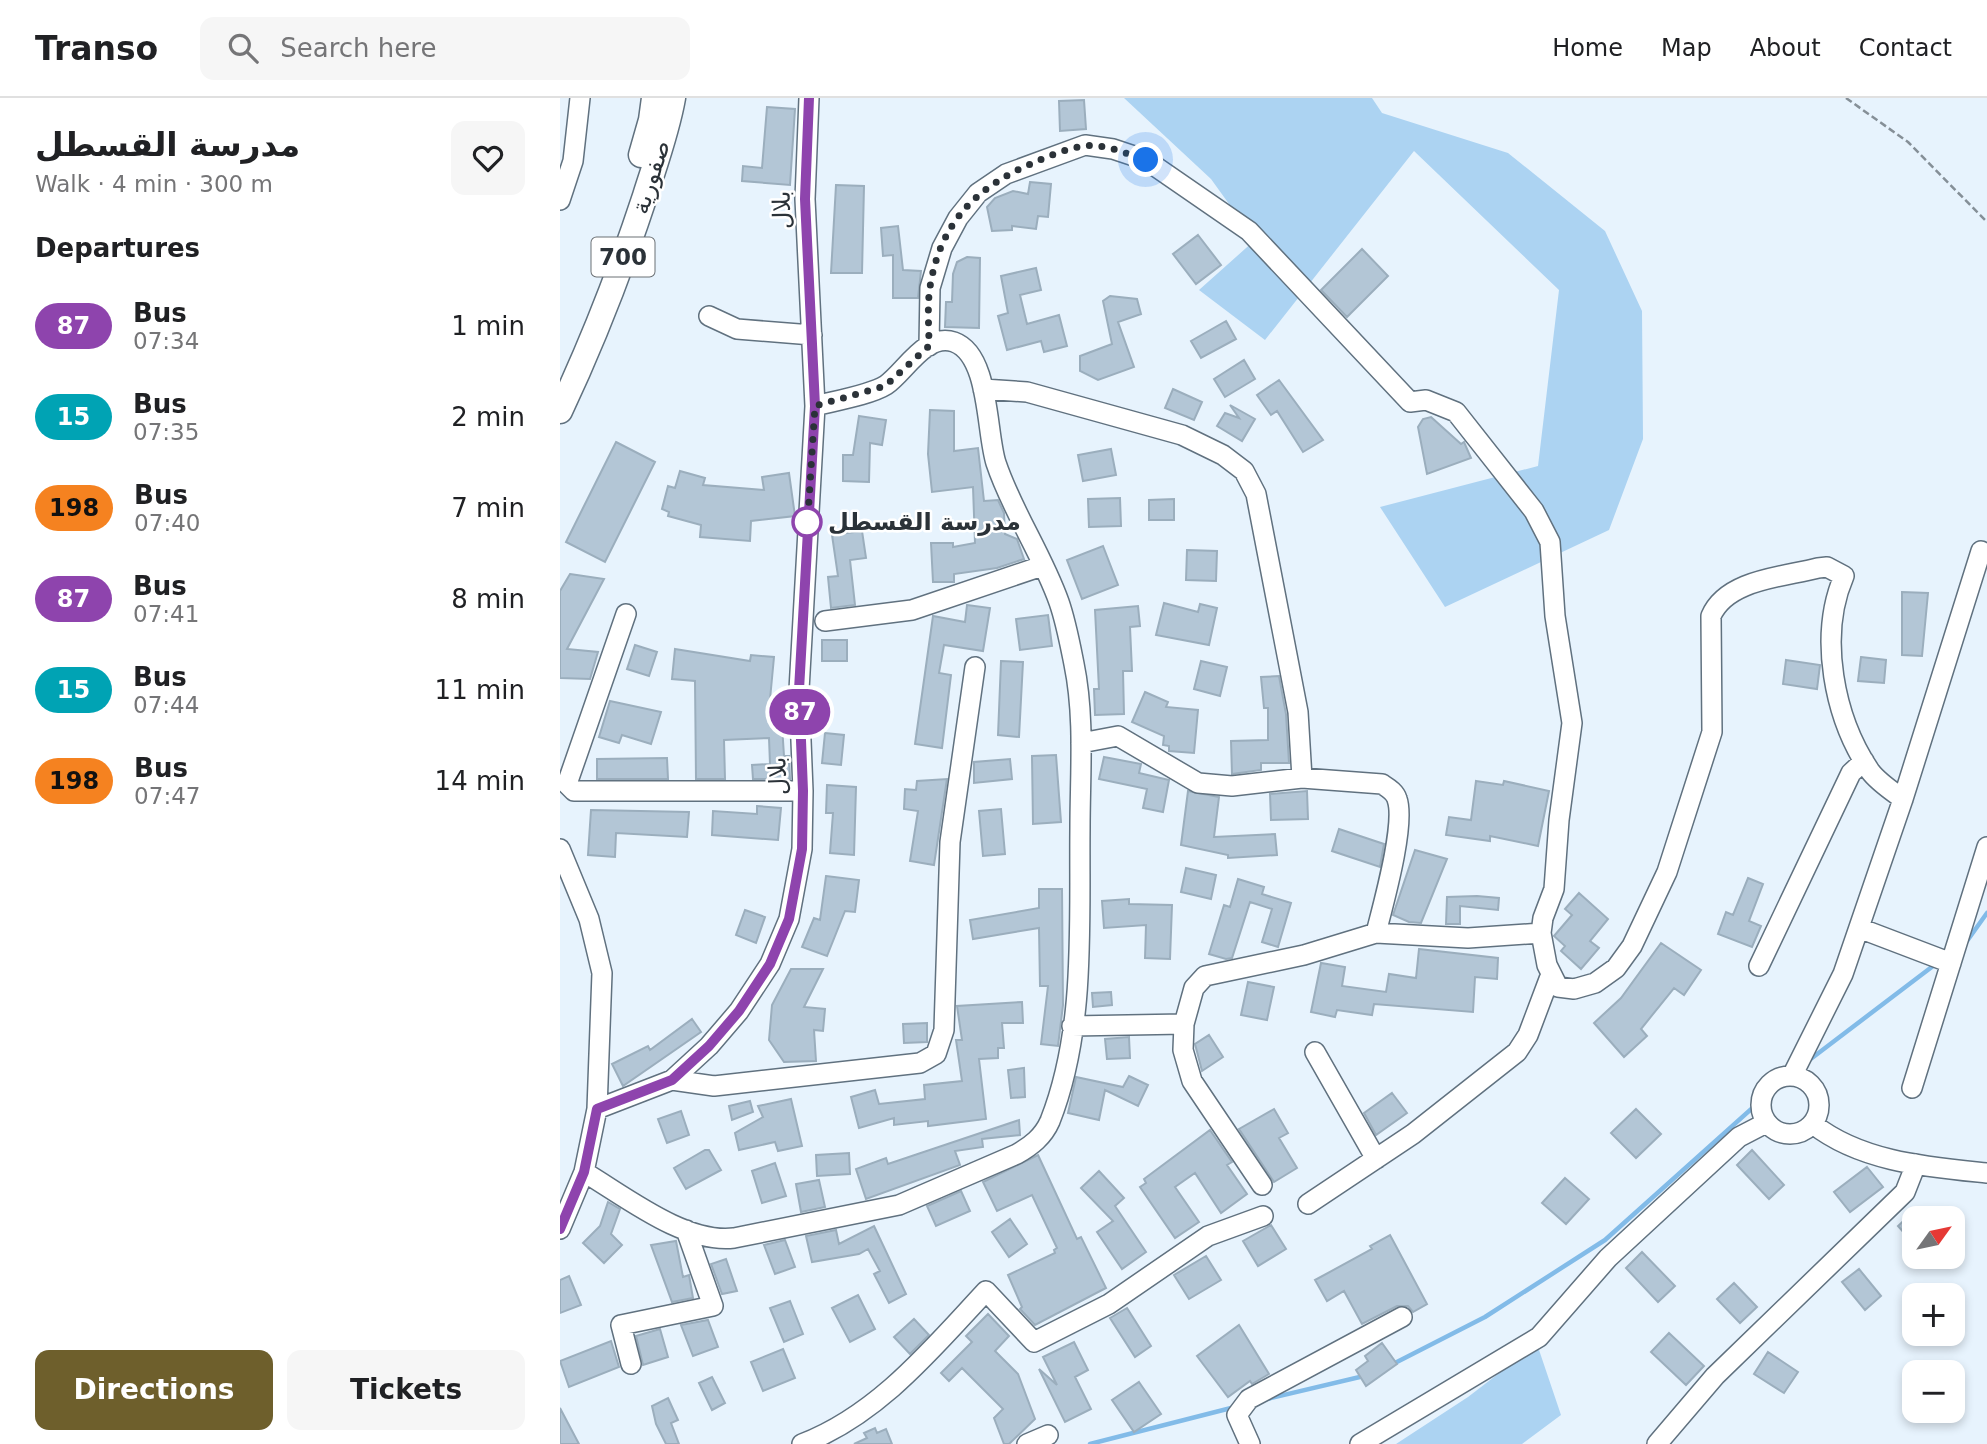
<!DOCTYPE html>
<meta charset="utf-8">
<style>
:root{--surface:#fff;--page:#f6f6f6;--text:#202124;--muted:#757577;--line:#e0e0e0;--accent:#6e5f2c}
body{margin:0;font-family:"DejaVu Sans",Cairo,sans-serif;background:var(--page);color:var(--text);height:100vh;display:flex;flex-direction:column;font-size:26px;white-space:nowrap}
*{box-sizing:border-box;margin:0}
p{font-size:23px;color:var(--muted)}
.icon{flex:none;width:38px;height:38px;fill:none;stroke:currentColor;stroke-width:2;stroke-linecap:round;stroke-linejoin:round}
.map{position:relative;flex:1;overflow:hidden}
.sheet{display:flex;flex-direction:column;background:var(--surface);width:560px}
.sheet>*{flex:none}
.badge{padding:0 14px;border-radius:23px;font-size:24px;line-height:46px}
.needle{width:46px;rotate:57deg}
.tools{position:absolute;left:1342px;top:1108px;display:grid;gap:14px}
.tools a{display:grid;place-items:center;width:63px;height:63px;border-radius:14px;background:var(--surface);box-shadow:0 4px 10px #0003;font-size:35px}
.you{position:absolute;width:35px;height:35px;margin:-18px;border:5px solid #fff;border-radius:50%;background:#1a73e8;box-shadow:0 0 0 10px #1a73e833}
.map>.badge{position:absolute;translate:-50% -50%;box-shadow:0 0 0 4px #fff}
h2{padding:0 35px;font-size:26px;line-height:63px}
.round{display:grid;place-items:center;flex:none;width:74px;height:74px;border-radius:14px;background:var(--page)}
.headline{display:flex;align-items:center;justify-content:space-between;height:119px;padding:0 35px}
h1{font-size:33px;font-weight:800;line-height:52px}
.cta{display:flex;gap:14px;margin-top:auto;padding:14px 35px}
.cta a{flex:1;height:80px;border-radius:14px;background:var(--accent);color:#fff;font-size:28px;font-weight:800;line-height:80px;text-align:center}
.cta a+a{background:var(--page);color:var(--text)}
ul{padding:0;list-style:none}
li{display:flex;align-items:center;gap:21px;height:91px;padding:0 35px}
li div{flex:1}
li b{display:block;font-size:26px}
li em{font-style:normal}
li .badge{min-width:77px;font-weight:700;text-align:center}
header{display:flex;align-items:center;gap:42px;box-sizing:border-box;height:98px;padding:0 35px;background:var(--surface);border-bottom:2px solid var(--line)}
header strong{font-size:33px}
nav{display:flex;gap:38px;margin-inline-start:auto;font-size:24px}
.search{width:490px;height:63px;background:var(--page);display:flex;align-items:center;gap:18px;box-sizing:border-box;padding:0 24px;border-radius:14px;color:var(--muted);font-size:26px}
main{display:flex;flex:1;min-height:0}
.map>svg:first-child{display:block}
</style>
<header>
<strong>Transo</strong>
<div class="search"><svg class="icon" aria-label="search" viewBox="0 0 24 24"><circle cx="10" cy="10" r="6"/><path d="M15 15l6 6"/></svg>Search here</div>
<nav><a>Home</a><a>Map</a><a>About</a><a>Contact</a></nav>
</header>
<main>
<section class="sheet">
<div class="headline"><div><h1>مدرسة القسطل</h1><p>Walk · 4 min · 300 m</p></div><a class="round"><svg class="icon" aria-label="heart" viewBox="0 0 24 24"><path d="M12 20l-8-8c-3-5 5-10 8-4 3-6 11-1 8 4z"/></svg></a></div>
<h2>Departures</h2>
<ul>
<li><span class="badge" style="background:#8e44ad;color:#fff">87</span><div><b>Bus</b><p>07:34</p></div><em>1 min</em></li>
<li><span class="badge" style="background:#00a3b4;color:#fff">15</span><div><b>Bus</b><p>07:35</p></div><em>2 min</em></li>
<li><span class="badge" style="background:#f58220;color:#111">198</span><div><b>Bus</b><p>07:40</p></div><em>7 min</em></li>
<li><span class="badge" style="background:#8e44ad;color:#fff">87</span><div><b>Bus</b><p>07:41</p></div><em>8 min</em></li>
<li><span class="badge" style="background:#00a3b4;color:#fff">15</span><div><b>Bus</b><p>07:44</p></div><em>11 min</em></li>
<li><span class="badge" style="background:#f58220;color:#111">198</span><div><b>Bus</b><p>07:47</p></div><em>14 min</em></li>
</ul>
<div class="cta"><a>Directions</a><a>Tickets</a></div>
</section>
<div class="map">
<svg width="1427" height="1346" viewBox="0 0 1427 1346">
<rect width="100%" height="100%" fill="#e7f3fd"/>
<path fill="#acd3f2" d="M564,0H812L822,15L948,55L1045,133L1082,213L1083,341L1049,432L885,509L820,409L978,368L999,192L854,53L705,242L639,192L695,142L651,81Z
M977,1246L1001,1317L962,1346H836L908,1299Z"/>
<g fill="none" stroke-linecap="round" stroke-linejoin="round">
<path stroke="#82bbe8" stroke-width="4.5" d="M1407,843L1427,815
M1248,963L1377,865
M831,1267L925,1219L1045,1142L1227,979
M707,1301L804,1278
M530,1346L675,1309"/>
</g>
<path fill="#b3c6d6" stroke="#9baebd" stroke-width="2" d="M524,2L526,31L500,33L499,3Z
M207,9L235,11L230,87L182,83L183,68L202,70Z
M470,84L491,86L488,119L478,118L476,131L452,128V132L432,133L427,109L435,100L453,93L468,96Z
M276,87L304,88L302,175H271Z
M338,128L343,172L361,173L358,200H333V157L323,158L321,130Z
M638,137L661,167L636,186L613,156Z
M802,151L828,178L787,219L761,192Z
M407,159L420,160L419,230L385,229L386,204H392L393,176L397,164Z
M476,170L481,192L460,197L467,226L499,217L507,248L484,254L481,243L447,252L438,218L448,215L441,178Z
M550,198L577,201L581,216L558,224L574,269L538,282L520,273V258L552,246L543,203Z
M666,223L676,241L641,260L631,243Z
M684,262L695,281L665,299L654,281Z
M719,282L763,342L743,354L717,313L711,317L697,297Z
M613,291L642,304L634,322L605,310Z
M670,307L695,321L682,343L657,328L665,315L679,320Z
M370,312L394,313V353L418,350L424,403L438,402L444,415L445,436L457,441L464,461L437,470L394,476V484H373L371,445H393V449L415,445L413,389L372,394L368,356Z
M299,318L326,322L322,347L310,345L309,384L283,383V357H293Z
M871,319L901,346L904,344L911,360L867,376L858,329L863,321Z
M56,344L95,364L45,464L6,444Z
M551,351L556,377L523,383L518,357Z
M120,373L145,380L143,387L204,392L202,379L229,375L235,418L191,423L190,443L140,439L141,427L108,418L109,414L102,411L108,388L115,390Z
M560,400L561,428L529,429L528,401Z
M614,401V422H589V402Z
M302,433L306,460L290,462L295,507L271,510L268,479L278,478L272,437Z
M543,448L558,487L522,501L507,462Z
M627,452L657,453L656,483L626,482Z
M10,476L44,481L7,551L38,554L30,581L0,580V493Z
M1342,494L1368,495L1362,558L1342,557Z
M604,505L638,514L640,506L657,510L649,547L596,537Z
M407,507L430,510L423,553L384,547L379,575L391,577L382,650L355,646L373,518L405,524Z
M578,508L580,528L570,529L572,573H563L564,616L535,617L534,591H539L535,512Z
M488,517L492,548L460,552L456,521Z
M262,542H287V563H262Z
M75,547L97,554L89,578L67,571Z
M115,551L190,563L191,557L214,559L209,612H221L224,658H229L230,681H193L192,667L210,666L209,640L164,642L165,681H136L135,583L112,581Z
M1301,559L1326,562L1324,585L1298,583Z
M1226,562L1260,567L1257,591L1223,586Z
M441,563L463,564L459,639L438,637Z
M641,563L667,569L660,598L634,591Z
M719,578L726,616L729,665H701V672L672,676L671,643L708,642V610H704L701,579Z
M585,594L608,604L606,609L638,612L634,655L609,653V648L603,647L604,638L572,624Z
M50,603L101,614L91,646L62,637L59,645L39,639Z
M265,635L284,637L281,667L262,665Z
M496,657L501,724L473,726L472,658Z
M544,659L581,666L579,675L609,682L603,714L583,710L587,691L539,681Z
M107,660L108,681H37V661Z
M450,661L452,681L414,685V664Z
M387,681L374,767L350,763L358,713L344,711L345,691L356,692L357,683Z
M916,683L943,687L944,683L989,693L978,748L930,738V743L886,737L889,719L911,722Z
M267,687L296,689L294,757L270,755L273,715H266Z
M628,693L659,699L654,739L715,736L717,757L668,760V757L621,747Z
M747,693L748,721L711,722L710,696Z
M197,708L221,710L218,742L152,737L153,713L197,716Z
M441,711L445,756L423,758L419,713Z
M31,712L129,714L127,739L56,735L55,759L28,757Z
M779,731L824,746L820,769L772,753Z
M855,752L887,761L861,825L849,824L833,817Z
M626,770L656,777L651,801L621,794Z
M266,778L299,782L295,814L285,813L267,858L242,849L254,820L260,822Z
M1188,780L1203,786L1189,823L1201,828L1192,849L1158,836L1166,814L1173,817Z
M678,781L704,789L702,796L731,805L718,849L702,844L712,811L690,804L672,860L666,861L649,856L664,807L670,809Z
M479,791H502L503,907L498,948L481,946L488,888H480L479,830L413,841L410,822L479,810Z
M1019,795L1048,821L1030,843L1039,850L1021,871L1001,853L1005,848L994,838L1012,817L1005,811Z
M917,798L939,800L938,812L900,808V826H886L887,799Z
M569,801V806L612,807L610,861L585,860L586,827L544,830L542,803Z
M185,812L205,819L196,845L176,837Z
M1101,845L1141,872L1124,897L1114,890L1081,931L1087,938L1064,959L1034,925L1061,900Z
M859,851L938,860L937,881L915,879L913,914L814,906L812,917L777,912L775,919L751,914L761,865L785,869L782,888L826,894L829,876L856,880Z
M231,871H263L244,909L265,911L263,933L254,932L256,963L224,964L209,942L212,907Z
M688,884L714,889L707,922L681,917Z
M551,894L552,907L533,909L532,895Z
M462,904L463,925H442L444,950H438V960L419,961L426,1021L368,1028V1023L334,1027V1020L299,1030L291,999L315,992L319,1006L365,1001L364,987L402,983L396,942H402L397,908Z
M132,921L141,934L63,988L52,966L88,948L90,952Z
M367,925V944L344,945L343,926Z
M649,937L663,959L642,973L635,946Z
M569,939L570,960L547,961L545,941Z
M464,970L465,999L451,1000L448,972Z
M569,978L588,987L578,1008L545,992L539,1022L508,1015L516,979L563,989Z
M832,995L847,1015L816,1037L804,1015Z
M231,1001L242,1048L218,1053L215,1044L179,1052L175,1035L203,1019L198,1008Z
M190,1003L193,1014L172,1022L169,1008Z
M714,1011L728,1035L719,1040L737,1070L714,1084L679,1031Z
M1076,1011L1101,1036L1076,1060L1051,1035Z
M121,1013L129,1037L107,1045L98,1021Z
M459,1022L460,1037L422,1041L423,1049L395,1053L400,1067L306,1101L296,1071L326,1060L328,1066Z
M650,1032L672,1064L667,1067L687,1096L661,1115L635,1075L615,1089L639,1124L615,1140L580,1089L586,1085L584,1081Z
M145,1052H149L161,1072L126,1091L114,1070Z
M1192,1052L1224,1087L1209,1101L1177,1067Z
M289,1055L290,1076L257,1078L256,1057Z
M478,1057L517,1141L521,1139L546,1190L475,1227L460,1211L462,1209L448,1177L495,1155L494,1152L497,1150L472,1097L437,1113L423,1084Z
M215,1065L226,1098L202,1105L192,1073Z
M1307,1069L1323,1089L1290,1114L1274,1094Z
M539,1073L564,1100L555,1108L586,1154L562,1171L537,1134L553,1123L521,1090Z
M1005,1080L1029,1101L1006,1126L982,1105Z
M259,1082L265,1109L241,1114L236,1086Z
M401,1093L410,1113L376,1128L367,1108Z
M48,1104L60,1111L51,1136L62,1147L44,1165L23,1145L40,1128Z
M1354,1113V1146L1338,1128Z
M450,1121L467,1146L449,1159L432,1134Z
M711,1127L726,1151L698,1168L683,1143Z
M314,1128L346,1196L329,1205L314,1176L320,1173L308,1151L299,1156L252,1164L246,1138L276,1132L279,1146Z
M830,1137L867,1206L853,1214L848,1208H837L802,1226L784,1193L767,1203L755,1182L812,1151L810,1148Z
M225,1142L235,1169L215,1176L204,1147Z
M116,1143L123,1179L129,1177L133,1200L112,1204L91,1147Z
M1082,1154L1115,1188L1098,1204L1066,1170Z
M646,1158L661,1182L629,1201L614,1177Z
M166,1161L177,1193L162,1196L151,1166Z
M1299,1171L1321,1198L1305,1212L1282,1184Z
M9,1178L21,1207L0,1215V1182Z
M1174,1185L1197,1209L1180,1225L1157,1201Z
M298,1197L315,1231L290,1244L272,1210Z
M230,1203L243,1236L224,1244L210,1210Z
M567,1210L591,1248L575,1259L550,1220Z
M428,1216L449,1238L435,1253L458,1276L475,1321L449,1346H444L434,1320L443,1311L402,1270L389,1283L381,1275L412,1244L406,1238Z
M354,1221L369,1237L350,1256L334,1239Z
M148,1222L158,1249L133,1258L121,1227Z
M679,1227L709,1276L692,1286L690,1283L668,1299L637,1258Z
M100,1231L108,1259L83,1267L76,1238Z
M1109,1235L1144,1268L1126,1287L1091,1254Z
M51,1243L59,1269L9,1289L0,1263Z
M514,1244L528,1272L515,1279L531,1311L505,1324L479,1271L497,1287L483,1259Z
M822,1245L837,1266L806,1288L796,1272L808,1263L805,1258Z
M223,1251L235,1280L203,1293L191,1264Z
M1208,1254L1238,1274L1224,1295L1194,1276Z
M152,1279L165,1305L152,1312L139,1285Z
M579,1284L601,1316L574,1334L552,1302Z
M108,1300L118,1322L111,1325L119,1346H106L96,1326L92,1308Z
M0,1310L19,1346H0Z
M315,1330L317,1335L326,1331L332,1346H294L307,1340L304,1335Z"/>
<g fill="none" stroke-linecap="round" stroke-linejoin="round">
<defs>
<path id="minor" d="M0,102L13,63L20,0
M149,218L177,231L252,237
M369,248L370,190L382,150L398,120L418,95L446,76L525,47L553,51L586,62L689,133L850,304L866,302L896,314L974,413L990,444L995,518L1012,625L999,722L994,791L983,820L981,835L987,867L998,889L1014,891L1035,885L1056,870L1072,848L1107,774L1152,634L1151,518C1167,481 1224,479 1258,470L1267,469L1284,478C1258,538 1274,620 1310,673C1318,684 1332,693 1343,701
M423,291L467,294L622,337L663,357L684,373L696,396L738,614L742,680
M66,516L7,686L14,693H243
M265,523L352,512L482,468
M521,645L558,638L638,685L672,688L742,680L822,686C828,690 835,694 837,701C846,726 823,807 816,835
M0,751L29,821L42,875L37,1011
M1299,830L1391,865
M1199,868L1291,675L1304,663
M624,926L623,952L632,983L702,1087
M512,928L624,926L634,890L645,878L744,857L816,835L908,840L981,835
M755,954L816,1061
M1201 1007a29 29 0 1 1 58 0a29 29 0 1 1-58 0Z
M1232,978L1283,876L1343,701L1421,453
M112,982L154,988L360,965L376,956L384,932L390,744L415,569
M1352,990L1427,749
M1253,1026C1301,1064 1368,1069 1427,1075
M24,1074C66,1099 125,1146 174,1140L339,1107L457,1056C471,1048 483,1039 490,1023C526,932 519,826 520,730C520,676 525,619 514,566C510,546 506,524 499,504C482,456 452,413 436,365C426,334 430,257 394,244C366,234 345,274 326,287C310,297 274,303 255,308
M748,1106L853,1036L957,954L968,937L991,876
M0,1131L24,1074L37,1011L112,982L149,948L179,913L210,866L229,821L242,751L243,693L239,592L255,308L245,101L249,0
M71,1266L61,1227L153,1208L126,1132
M242,1346C318,1317 372,1251 426,1193L474,1244L549,1206L648,1138L703,1118
M467,1346L488,1337
M690,1346L677,1317L689,1301L842,1219
M800,1346L979,1239L1048,1160L1179,1039L1206,1025
M1097,1346L1155,1278L1345,1094L1356,1066"/>
<path id="major" d="M81,57L91,22L94,0
M0,313C33,243 61,171 85,98C95,66 107,34 113,0"/>
</defs>
<use href="#minor" stroke="#60717f" stroke-width="22"/>
<use href="#major" stroke="#60717f" stroke-width="27"/>
<path stroke="#858f97" stroke-width="2.5" stroke-dasharray="7 3.5" stroke-linecap="butt" d="M1286,0L1348,44L1427,124"/>
<use href="#minor" stroke="#fff" stroke-width="19"/>
<use href="#major" stroke="#fff" stroke-width="24"/>
</g>
<g fill="none" stroke-linecap="round" stroke-linejoin="round">
<defs>
<path id="line" d="M0,1131L24,1074L37,1011L112,982L149,948L179,913L210,866L229,821L242,751L243,693L239,592L255,308L245,101L249,0"/>
</defs>
<use href="#line" stroke="#fff" stroke-width="16"/>
<use href="#line" stroke="#8e44ad" stroke-width="10"/>
<path stroke="#2b3238" stroke-width="7" stroke-dasharray="0 12.6" d="M247,424V433L255,308L325,288L369,248C369,229 367,208 370,189C380,125 416,89 473,65C489,58 507,50 524,48C544,45 567,56 586,62"/>
</g>
<circle fill="#fff" stroke="#8e44ad" stroke-width="3.5" cx="247" cy="424" r="14"/>
<g text-anchor="middle" stroke-width="5" stroke-linejoin="round" paint-order="stroke">
<rect fill="#fff" stroke="#6b7074" stroke-width="2" x="31.5" y="139.5" width="63" height="39" rx="5"/>
<g font-size="23" font-weight="bold" fill="#2b3238">
<text x="63" y="167">700</text>
</g>
<g font-size="24" fill="#2b3238" stroke="#fff">
<text transform="translate(91 79) rotate(-72)" y="8">صفورية</text>
<text transform="translate(222 112) rotate(-91)" y="8">بلال</text>
<text transform="translate(218 678) rotate(-92)" y="8">بلال</text>
</g>
<g font-size="24" font-weight="bold" fill="#2b3238" stroke="#fff" text-anchor="start">
<text x="268" y="432">مدرسة القسطل</text>
</g>
</g>
</svg>
<div class="tools">
<a><svg class="needle" viewBox="-14 -14 28 28"><path d="M0-13l5 13h-10z" fill="#e53935"/><path d="M0 13l5-13h-10z" fill="#757577"/></svg></a>
<a>+</a>
<a>−</a>
</div>
<div class="you" style="left:586px;top:62px"></div>
<b class="badge" style="left:240px;top:614px;background:#8e44ad;color:#fff">87</b>
</div>
</main>
